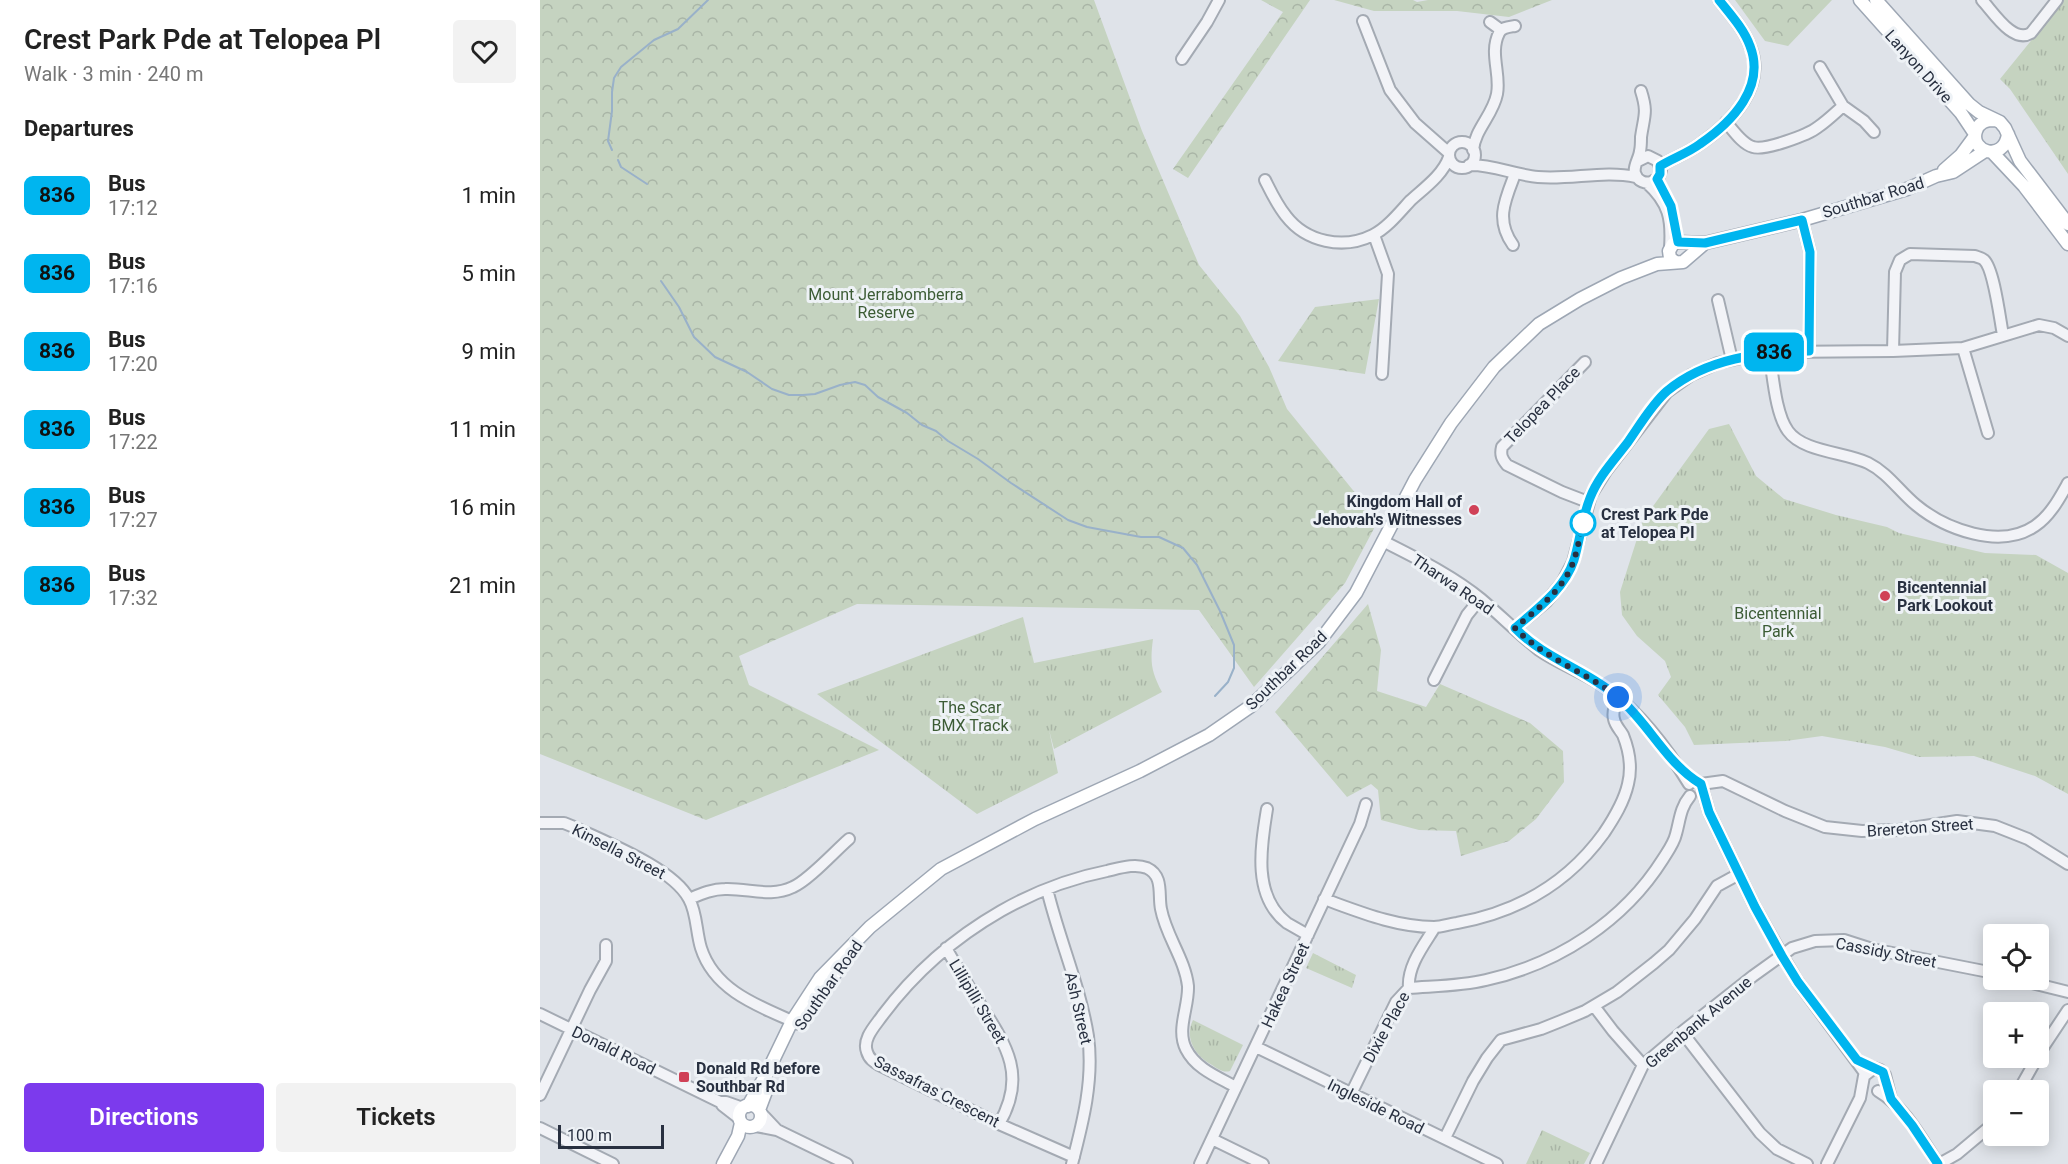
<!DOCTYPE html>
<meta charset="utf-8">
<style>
:root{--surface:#fff;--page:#f2f2f2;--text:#222;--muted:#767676;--accent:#7c3aed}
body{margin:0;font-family:Roboto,sans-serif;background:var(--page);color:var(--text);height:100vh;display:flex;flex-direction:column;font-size:22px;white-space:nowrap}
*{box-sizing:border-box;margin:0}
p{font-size:20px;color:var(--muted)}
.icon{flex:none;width:33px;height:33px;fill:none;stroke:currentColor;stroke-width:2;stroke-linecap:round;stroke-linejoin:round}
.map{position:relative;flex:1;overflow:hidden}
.sheet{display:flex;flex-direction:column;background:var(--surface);width:540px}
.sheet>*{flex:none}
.badge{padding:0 12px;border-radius:9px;font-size:21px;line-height:39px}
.fabs{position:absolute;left:1443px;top:924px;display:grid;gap:12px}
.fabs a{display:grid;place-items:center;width:66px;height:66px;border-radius:6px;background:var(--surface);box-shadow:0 3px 15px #0003;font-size:30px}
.scale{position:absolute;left:18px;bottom:15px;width:106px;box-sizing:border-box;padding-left:6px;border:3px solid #283040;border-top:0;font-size:16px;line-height:21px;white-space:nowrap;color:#283040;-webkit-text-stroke:4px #eef2f6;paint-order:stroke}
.you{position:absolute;width:30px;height:30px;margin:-15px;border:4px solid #fff;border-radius:50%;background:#1a73e8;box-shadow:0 0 0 9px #1a73e833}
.map>.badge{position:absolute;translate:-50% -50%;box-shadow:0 0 0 3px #fff}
h2{padding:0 24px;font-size:22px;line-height:54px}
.round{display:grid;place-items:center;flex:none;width:63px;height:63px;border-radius:6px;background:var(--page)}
.head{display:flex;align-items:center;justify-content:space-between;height:102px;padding:0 24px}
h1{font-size:28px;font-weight:600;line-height:45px}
.action{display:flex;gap:12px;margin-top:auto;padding:12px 24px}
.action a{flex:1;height:69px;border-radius:6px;background:var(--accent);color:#fff;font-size:24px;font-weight:600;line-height:69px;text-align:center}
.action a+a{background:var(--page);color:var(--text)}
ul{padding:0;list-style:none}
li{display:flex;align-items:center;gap:18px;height:78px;padding:0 24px}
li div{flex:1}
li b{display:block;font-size:22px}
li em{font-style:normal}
li .badge{min-width:66px;font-weight:700;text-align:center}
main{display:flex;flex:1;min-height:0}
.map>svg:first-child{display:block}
</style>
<main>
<section class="sheet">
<div class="head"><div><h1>Crest Park Pde at Telopea Pl</h1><p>Walk · 3 min · 240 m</p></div><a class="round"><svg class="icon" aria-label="heart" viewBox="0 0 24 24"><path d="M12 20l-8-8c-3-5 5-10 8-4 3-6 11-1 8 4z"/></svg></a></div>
<h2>Departures</h2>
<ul>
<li><span class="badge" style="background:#00b5ef;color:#111">836</span><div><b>Bus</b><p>17:12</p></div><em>1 min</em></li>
<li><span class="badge" style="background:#00b5ef;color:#111">836</span><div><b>Bus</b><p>17:16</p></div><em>5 min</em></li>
<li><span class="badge" style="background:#00b5ef;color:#111">836</span><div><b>Bus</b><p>17:20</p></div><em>9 min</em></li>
<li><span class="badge" style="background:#00b5ef;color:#111">836</span><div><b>Bus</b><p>17:22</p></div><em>11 min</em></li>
<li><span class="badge" style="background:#00b5ef;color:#111">836</span><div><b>Bus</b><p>17:27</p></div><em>16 min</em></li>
<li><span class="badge" style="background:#00b5ef;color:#111">836</span><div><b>Bus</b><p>17:32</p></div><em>21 min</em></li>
</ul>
<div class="action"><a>Directions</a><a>Tickets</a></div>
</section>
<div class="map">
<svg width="1528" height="1164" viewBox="0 0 1528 1164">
<defs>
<pattern id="forest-crowns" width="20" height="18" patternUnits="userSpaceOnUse" patternTransform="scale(1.5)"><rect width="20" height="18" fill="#c5d3c0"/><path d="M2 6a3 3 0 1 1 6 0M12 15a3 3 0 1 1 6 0" fill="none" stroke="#a9b5a6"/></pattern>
<pattern id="park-tufts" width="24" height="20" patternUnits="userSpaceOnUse" patternTransform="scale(1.5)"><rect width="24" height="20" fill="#c5d3c0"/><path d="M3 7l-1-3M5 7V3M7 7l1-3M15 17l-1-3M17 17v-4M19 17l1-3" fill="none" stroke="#a9b5a6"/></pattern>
</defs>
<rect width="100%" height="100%" fill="#dfe3e9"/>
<path fill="url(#forest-crowns)" d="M0,0H554L602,131L659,265L700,316L729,367L747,409L838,521L805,583L714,687L659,610L317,604L199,656L209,685L339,750L166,820L0,754Z
M721,0H770L648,178L633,169L743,12Z
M794,0H873L877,2L888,0H1012L969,17L917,11H834Z
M1195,0H1292L1248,46L1225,41Z
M839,299L825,374L738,361L775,307Z
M828,604L841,650L837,691L886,707L900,684L990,723L1023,751L1024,782L996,819L969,841L921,856L916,831L879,830L841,820L838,790L831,784L807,797L735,712Z"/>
<path fill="url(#park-tufts)" d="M1524,0H1528V174L1470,89L1460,79Z
M1189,424L1216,476L1244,499L1296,515L1347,527L1359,533L1445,553L1496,555L1528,573V794L1495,776L1434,756L1379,757L1345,747L1282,736L1246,741L1154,745L1145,727L1118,695L1131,677L1125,661L1097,636L1082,615L1080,592L1103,520L1169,429Z
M483,617L494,663L613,639C610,662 611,671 622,692L514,749L509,730L518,773L437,814L277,694Z
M773,953L816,975L812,988L766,968Z
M653,1020L703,1045L690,1071C683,1073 678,1069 672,1065C655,1056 644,1038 653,1020Z
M1002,1130L1050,1153L1044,1164H986Z"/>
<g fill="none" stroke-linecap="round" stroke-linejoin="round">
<path stroke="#99b1c9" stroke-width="2" d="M72,150L68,141L72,111V92L74,78L81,67L114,40L138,29L168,0
M78,160L81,167L107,184
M121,281L139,307L154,337L175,357L207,372L232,389L249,395H263L275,394L300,385L315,382L325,385L338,397L367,413L382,425L396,431L408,441L438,459L471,483L528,520L547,527L563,530L601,537H619L643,548L657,565L680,611L694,645V668L688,682L675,696"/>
<defs>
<path id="minor" d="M1442,0C1454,13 1473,44 1491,33L1517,0
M823,21L850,90L875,123L909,153
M950,22L961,30
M642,59L667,22L679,0
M1280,67L1303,106L1324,121L1334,132
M1186,122C1193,130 1202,144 1213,147C1224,151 1268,135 1278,127C1287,121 1295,113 1303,106
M909 155a13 13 0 1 1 26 0a13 13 0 1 1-26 0Z
M933,150C935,129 953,115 957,94C961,74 949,53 959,33C962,27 969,27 975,26
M1098,161L1108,156L1118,161L1121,170C1120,175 1119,179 1113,181C1106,185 1097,181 1095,173C1093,166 1099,159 1100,151C1101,147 1101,142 1101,137C1104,116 1108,113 1101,91
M929,165C951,164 975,175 998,177C1031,180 1064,170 1096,177
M1120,166C1133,158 1148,153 1160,144C1192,122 1227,86 1210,46C1204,29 1190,14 1179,0
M725,180C731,192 737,205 746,216C766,242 803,250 833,235C847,228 859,213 870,201C883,189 903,175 909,157
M1107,183C1129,203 1132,219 1130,248
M1262,220L1270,252L1269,350
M834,235L848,274L842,374
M973,245C955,220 965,200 975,174
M1178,300L1192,360
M1423,348L1448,433
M1353,351L1355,272L1360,260L1370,254L1435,256C1437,257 1442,258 1444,260C1454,269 1460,320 1463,335
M1229,352C1233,374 1235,413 1248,431C1263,452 1305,452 1328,463C1348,473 1359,491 1376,505C1405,529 1460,550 1495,526C1510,516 1519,499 1528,483
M1045,362L962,447C960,455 962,459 967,465L1022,492L1048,502
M843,541C876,558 912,575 941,599C961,616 979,634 999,650C1019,664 1043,672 1063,686C1099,710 1127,748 1149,784
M975,628L1006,602L1022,583L1033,562L1051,495L1066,471L1127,392L1151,375L1178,363L1229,352L1353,351L1423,348L1499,325L1514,328L1528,336
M894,680L927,615L940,599
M1161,784L1183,781L1245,811L1285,827L1322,831L1359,830L1417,821L1455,826L1488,839L1528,864
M1161,784L1169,812L1215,907L1242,955L1258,982L1325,1073
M727,809C721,846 712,896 747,923C754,927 761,931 768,935
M0,823H24L34,827C65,842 133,868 149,899C157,913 156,932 161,948C175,992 221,1007 259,1024
M507,889C519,939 540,986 548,1036C554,1079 543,1122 532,1164
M149,899C161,894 172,889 185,889C209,888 230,898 253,887C269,880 295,851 309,839
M784,899C820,912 856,927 894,927C902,927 909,924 917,923C978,912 1028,883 1064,833C1074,818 1084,802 1088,784C1092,768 1089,750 1083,735C1080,730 1075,725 1074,719C1072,712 1075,704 1078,697
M406,948C417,967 428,986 440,1004C467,1046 487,1076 459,1124
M1480,980L1528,992
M869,988C895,986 921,986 946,980C1018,964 1084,921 1123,859C1128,851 1134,843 1136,834C1140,820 1140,808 1150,796
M1054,1006L1073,1031L1103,1065
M0,1014L180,1102H186L203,1108
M1142,1032L1220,1133L1237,1149L1267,1164
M716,1047L957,1164
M1498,1055L1528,1010
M1328,1066L1340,1070L1345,1075L1351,1099
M1479,1090L1497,1058
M1338,1091C1365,1107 1381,1138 1398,1164
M811,1094L856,1002L869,988C867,966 884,945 895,927
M0,1095L50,990L66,961V945
M182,1105L200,1119
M221,1113L237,1130
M216,1126L237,1130L307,1164
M0,1128L73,1164
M905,1138L933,1081L947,1058L961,1040L1001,1029L1021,1021L1045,1011L1077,992L1114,963L1129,950L1155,919L1177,886L1199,874
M672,1139L723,1164
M534,1157L459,1124L339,1065C334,1062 329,1059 327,1052C322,1039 335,1026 342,1016C374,973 414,938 461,911C493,893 531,878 567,871C580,868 595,863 607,868C624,876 618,895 621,909C626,936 645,959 648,986C649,1007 636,1029 646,1049C656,1069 678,1077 696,1087
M660,1164L820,824L826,804
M1056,1164L1103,1065L1142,1032L1213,976L1252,948L1275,941L1304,940L1332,949L1454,973
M1287,1164L1320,1098L1324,1076L1333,1069
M1399,1164L1417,1154L1454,1123"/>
<path id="major" d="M1320,0L1421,113L1435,134
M1336,0L1429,104L1439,112L1460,122L1465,128L1480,161L1528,224
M1455,120C1446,120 1439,122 1436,131C1429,152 1464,163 1468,134
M1452,152L1484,186L1528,244
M1404,170L1421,155L1435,136
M1134,261L1130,258L1129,251L1133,244L1138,242L1165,243L1262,220L1367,189L1396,176L1413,172L1445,151
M263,1017L297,971
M199 1116a11 11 0 1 1 22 0a11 11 0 1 1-22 0Z
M208,1106L227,1073L252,1021L280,978L330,927L401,869L495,819L600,771L669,735L711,706L779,642L816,593L875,480L911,423L954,367L999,324L1040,299L1081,278L1117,264L1143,262L1165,243
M219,1110L228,1086
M183,1164L198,1136L201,1123"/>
</defs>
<use href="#minor" stroke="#a4aab3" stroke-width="14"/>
<use href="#major" stroke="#9ea7b4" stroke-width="15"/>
<use href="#minor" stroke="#f2f3f7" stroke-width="10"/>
<use href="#major" stroke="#fff" stroke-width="12"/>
</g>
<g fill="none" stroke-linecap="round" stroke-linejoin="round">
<defs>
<path id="line" d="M1179,0C1190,14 1204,29 1210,46C1226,87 1192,122 1160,144C1148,153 1133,158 1120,166V174L1117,179L1131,206L1138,242L1165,243L1262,220L1270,252L1269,351C1220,352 1167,358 1127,391C1112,404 1100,425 1088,442C1075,459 1058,477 1050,498C1042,518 1040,540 1034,560C1024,590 997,609 975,628C1005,659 1047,670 1079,698C1109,724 1127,764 1161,784L1169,812L1215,907L1242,956L1258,982L1317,1060L1343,1072L1351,1099L1372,1125L1398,1164"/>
</defs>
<use href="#line" stroke="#fff" stroke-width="14"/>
<use href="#line" stroke="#00b5ef" stroke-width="9"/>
<path stroke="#283040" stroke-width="6" stroke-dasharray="0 10.8" d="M1043,523C1040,535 1038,548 1034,560C1024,590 997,609 975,628C1004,658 1045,672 1078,697"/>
</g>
<g fill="#d04157" stroke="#eef2f6" stroke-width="2">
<circle cx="934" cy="510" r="6"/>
<circle cx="1345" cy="596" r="6"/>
<rect x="138" y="1071" width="12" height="12" rx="3"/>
</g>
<circle fill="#fff" stroke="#00b5ef" stroke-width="3" cx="1043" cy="523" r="12"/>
<g text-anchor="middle" stroke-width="6" stroke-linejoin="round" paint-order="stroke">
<g font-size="16" fill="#283040" stroke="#eef2f6">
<text transform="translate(1379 66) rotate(48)" y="6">Lanyon Drive</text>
<text transform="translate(1333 197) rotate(-17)" y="6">Southbar Road</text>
<text transform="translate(1002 405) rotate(-46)" y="6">Telopea Place</text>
<text transform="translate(913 584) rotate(34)" y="6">Tharwa Road</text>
<text transform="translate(746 670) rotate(-44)" y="6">Southbar Road</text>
<text transform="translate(1380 827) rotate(-4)" y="6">Brereton Street</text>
<text transform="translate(79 851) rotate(27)" y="6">Kinsella Street</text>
<text transform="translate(1346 952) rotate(11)" y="6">Cassidy Street</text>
<text transform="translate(288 985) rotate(-55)" y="6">Southbar Road</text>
<text transform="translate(745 985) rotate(-65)" y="6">Hakea Street</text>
<text transform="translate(438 1001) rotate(59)" y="6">Lillipilli Street</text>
<text transform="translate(539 1008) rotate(77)" y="6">Ash Street</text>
<text transform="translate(1158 1022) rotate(-40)" y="6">Greenbank Avenue</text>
<text transform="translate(846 1027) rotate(-61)" y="6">Dixie Place</text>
<text transform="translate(74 1050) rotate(26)" y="6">Donald Road</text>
<text transform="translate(397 1091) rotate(27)" y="6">Sassafras Crescent</text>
<text transform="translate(836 1106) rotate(26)" y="6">Ingleside Road</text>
</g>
<g font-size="16" fill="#3c5c35" stroke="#eef2f6">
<text x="346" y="300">Mount Jerrabomberra<tspan x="346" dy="18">Reserve</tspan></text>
<text x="1238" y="619">Bicentennial<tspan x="1238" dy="18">Park</tspan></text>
<text x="430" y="713">The Scar<tspan x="430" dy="18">BMX Track</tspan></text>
</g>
<g font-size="16" font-weight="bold" fill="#283040" stroke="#eef2f6" text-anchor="start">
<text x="922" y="507" text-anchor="end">Kingdom Hall of<tspan x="922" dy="18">Jehovah's Witnesses</tspan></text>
<text x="1357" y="593">Bicentennial<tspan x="1357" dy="18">Park Lookout</tspan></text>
<text x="156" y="1074">Donald Rd before<tspan x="156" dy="18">Southbar Rd</tspan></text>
</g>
<g font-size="16" font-weight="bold" fill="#283040" stroke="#eef2f6" text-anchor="start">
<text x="1061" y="520">Crest Park Pde<tspan x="1061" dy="18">at Telopea Pl</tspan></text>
</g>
</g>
</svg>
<div class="fabs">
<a><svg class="icon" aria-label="locate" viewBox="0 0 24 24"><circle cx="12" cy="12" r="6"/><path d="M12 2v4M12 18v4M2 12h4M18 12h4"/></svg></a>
<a>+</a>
<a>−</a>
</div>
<div class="scale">100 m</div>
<div class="you" style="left:1078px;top:697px"></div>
<b class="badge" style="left:1234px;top:352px;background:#00b5ef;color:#111">836</b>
</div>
</main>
